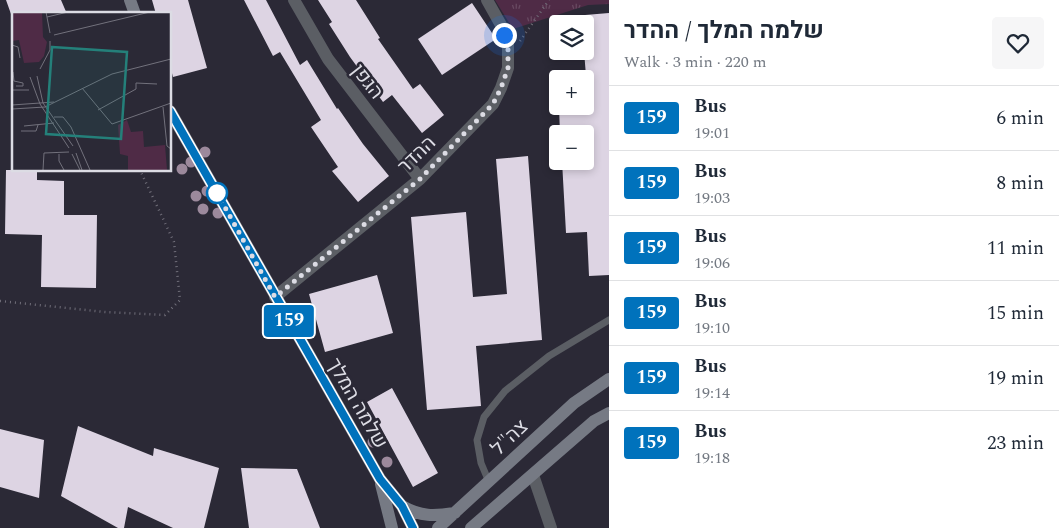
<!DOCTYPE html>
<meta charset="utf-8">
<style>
:root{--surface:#fff;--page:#f6f6f7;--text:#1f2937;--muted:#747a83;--line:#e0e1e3}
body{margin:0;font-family:Spectral,Heebo,serif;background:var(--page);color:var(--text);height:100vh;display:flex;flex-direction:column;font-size:19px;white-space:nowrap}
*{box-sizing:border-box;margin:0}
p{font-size:16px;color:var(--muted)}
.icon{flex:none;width:28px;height:28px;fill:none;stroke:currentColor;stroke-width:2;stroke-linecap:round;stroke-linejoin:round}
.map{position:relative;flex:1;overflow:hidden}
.panel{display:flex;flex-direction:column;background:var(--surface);width:450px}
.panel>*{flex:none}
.badge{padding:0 10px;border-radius:4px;font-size:18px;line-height:32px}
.fabs{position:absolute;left:549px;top:15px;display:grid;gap:10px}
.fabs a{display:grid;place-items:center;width:45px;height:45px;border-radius:5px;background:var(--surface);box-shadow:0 2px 8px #0003;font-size:25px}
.you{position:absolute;width:25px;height:25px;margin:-12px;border:4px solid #fff;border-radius:50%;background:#1a73e8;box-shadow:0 0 0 8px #1a73e833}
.map>.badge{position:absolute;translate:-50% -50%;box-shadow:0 0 0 2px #fff}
.round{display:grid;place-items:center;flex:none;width:52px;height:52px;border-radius:5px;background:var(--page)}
.summary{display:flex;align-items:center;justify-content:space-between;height:85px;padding:0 15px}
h1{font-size:24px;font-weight:700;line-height:38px}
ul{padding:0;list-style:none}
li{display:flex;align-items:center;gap:15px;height:65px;padding:0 15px;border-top:1px solid var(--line)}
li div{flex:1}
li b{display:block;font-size:19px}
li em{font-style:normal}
li .badge{min-width:55px;font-weight:700;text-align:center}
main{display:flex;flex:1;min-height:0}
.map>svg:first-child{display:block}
</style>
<main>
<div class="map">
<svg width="609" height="528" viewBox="0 0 609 528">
<defs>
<pattern id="grass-tufts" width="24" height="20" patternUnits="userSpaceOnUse" patternTransform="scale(1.25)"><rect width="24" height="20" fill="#4f2b46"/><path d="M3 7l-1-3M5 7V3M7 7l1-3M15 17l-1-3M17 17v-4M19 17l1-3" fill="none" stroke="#684961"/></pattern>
</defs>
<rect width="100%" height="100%" fill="#2b2936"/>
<path fill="url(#grass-tufts)" d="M495,0H609V4L588,5L513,29Z"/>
<path fill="#ddd4e3" d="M6,0H61L67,14H11Z
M152,0H188L207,68L173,77L170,65V14H156Z
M244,0H266L300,65L307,60L337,109L338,108L363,144L389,176L358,202L332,171L338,167L311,127L321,120L280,52L273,56Z
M318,0H356L380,38L378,39L413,89L420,84L444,115L422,133L392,95L383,102L350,57L329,24L332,22Z
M472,3L496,39L442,75L418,39Z
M609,13V275L589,276L587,232L566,233L562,161H585V134H560L559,106H585V88H587L584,51L585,15Z
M528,156L542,340L476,346L481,406L427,410L411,217L466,212L473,297L507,294L496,159Z
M6,170H37V180L64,181V215H97L96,288L41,287L42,235L5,234Z
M377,275L393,333L325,352L309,294Z
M392,388L438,473L413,487L367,402Z
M78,426L153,456L154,448L219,468L204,528H173L128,507L124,528H118L61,496Z
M0,429L44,440L39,498L0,487Z
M241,468L297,469L320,528H249Z"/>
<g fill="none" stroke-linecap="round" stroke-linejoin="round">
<path stroke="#706e79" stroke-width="2.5" stroke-dasharray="1 4" stroke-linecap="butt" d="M520,41L549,0
M0,301L105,312L165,315L180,300L174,242L140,170"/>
<path stroke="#5b5e64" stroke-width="7" d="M489,482L481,463L477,440L484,417L505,391L549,356L609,320"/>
<path stroke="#5b5e64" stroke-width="12" d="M294,0L328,59L420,179
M275,297L420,179L493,104L501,88L508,68V45L501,25L487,0
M533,475L551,528"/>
<path stroke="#767a84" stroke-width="12" d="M130,0L135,14
M170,111L380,479L402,506L413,528
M381,484L392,528
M402,506C421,517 434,516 455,513
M438,528L574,403L609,379
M471,528L594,421L609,413"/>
</g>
<g fill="#9c899c">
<circle cx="205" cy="152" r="5.5"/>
<circle cx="191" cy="162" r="5.5"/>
<circle cx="182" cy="169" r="5.5"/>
<circle cx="207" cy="191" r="5.5"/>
<circle cx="196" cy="196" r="5.5"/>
<circle cx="203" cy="209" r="5.5"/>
<circle cx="218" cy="213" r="5.5"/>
<circle cx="373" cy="442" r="5.5"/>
<circle cx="387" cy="462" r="5.5"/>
</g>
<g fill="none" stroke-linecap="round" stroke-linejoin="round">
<defs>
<path id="line" d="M170,111L380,479L402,506L413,528"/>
</defs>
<use href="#line" stroke="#fff" stroke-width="11"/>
<use href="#line" stroke="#0072bc" stroke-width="8"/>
<path stroke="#dcdce4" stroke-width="5" stroke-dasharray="0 9" d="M217,193L275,297L420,179L493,104L501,88L508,68V45L504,35"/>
</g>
<circle fill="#fff" stroke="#0072bc" stroke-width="2.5" cx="217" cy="193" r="10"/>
<g text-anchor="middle" stroke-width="5" stroke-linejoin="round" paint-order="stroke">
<g font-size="20" fill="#dcdce4" stroke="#2b2936">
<text transform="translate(368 81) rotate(52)" y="7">הגפן</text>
<text transform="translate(416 154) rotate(-44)" y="7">ההדר</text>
<text transform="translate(358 403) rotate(60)" y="7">שלמה המלך</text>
<text transform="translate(509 437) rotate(-43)" y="7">צה"ל</text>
</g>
</g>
<g transform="translate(12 12)">
<rect width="159" height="159" fill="#2b2936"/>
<path d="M0,0H30L31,25L35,30L32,44L27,50L12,51L7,28L0,29ZM115,108L119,120L131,119L132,135L153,133L155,158H116V144L108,142L106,113Z" fill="#4f2b46"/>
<path fill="none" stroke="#72717c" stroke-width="1" d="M34,0L38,21M35,5L56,0M42,23L138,0M0,33L6,35L8,46M28,57L38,38V29M1,60L2,69L11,71V74H4M25,64L31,91L61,134M18,65L28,92L57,136M70,76L100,112L159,91M0,78H17M0,93L42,90M151,95L155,134L159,137M0,97L33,95L100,62L159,47M86,98L124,77V71L145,72M42,105H51L59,115L78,158M12,114L42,111M9,119H24L26,113M64,141L70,158M47,142V149L52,158M60,142L68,158M31,158L32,141L57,140"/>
<path fill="#24807a" fill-opacity="0.15" stroke="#24807a" stroke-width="2.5" d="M40,35L115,40L109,127L34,122Z"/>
<rect width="159" height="159" fill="none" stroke="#dcdce4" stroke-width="2.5"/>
</g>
</svg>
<div class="fabs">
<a><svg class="icon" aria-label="layers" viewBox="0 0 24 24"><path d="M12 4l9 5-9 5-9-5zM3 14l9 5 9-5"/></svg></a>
<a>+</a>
<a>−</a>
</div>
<div class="you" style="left:504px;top:35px"></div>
<b class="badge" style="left:289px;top:321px;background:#0072bc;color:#fff">159</b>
</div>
<section class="panel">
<div class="summary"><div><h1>שלמה המלך / ההדר</h1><p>Walk · 3 min · 220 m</p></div><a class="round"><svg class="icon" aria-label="heart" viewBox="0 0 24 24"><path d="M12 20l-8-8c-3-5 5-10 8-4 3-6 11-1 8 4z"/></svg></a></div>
<ul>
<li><span class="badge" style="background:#0072bc;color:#fff">159</span><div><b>Bus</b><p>19:01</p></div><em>6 min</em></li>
<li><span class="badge" style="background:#0072bc;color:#fff">159</span><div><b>Bus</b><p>19:03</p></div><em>8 min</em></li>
<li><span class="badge" style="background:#0072bc;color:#fff">159</span><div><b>Bus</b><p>19:06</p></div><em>11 min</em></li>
<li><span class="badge" style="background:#0072bc;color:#fff">159</span><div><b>Bus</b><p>19:10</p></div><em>15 min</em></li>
<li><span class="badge" style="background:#0072bc;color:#fff">159</span><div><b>Bus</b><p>19:14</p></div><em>19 min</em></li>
<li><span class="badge" style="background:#0072bc;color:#fff">159</span><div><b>Bus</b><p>19:18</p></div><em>23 min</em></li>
</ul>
</section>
</main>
